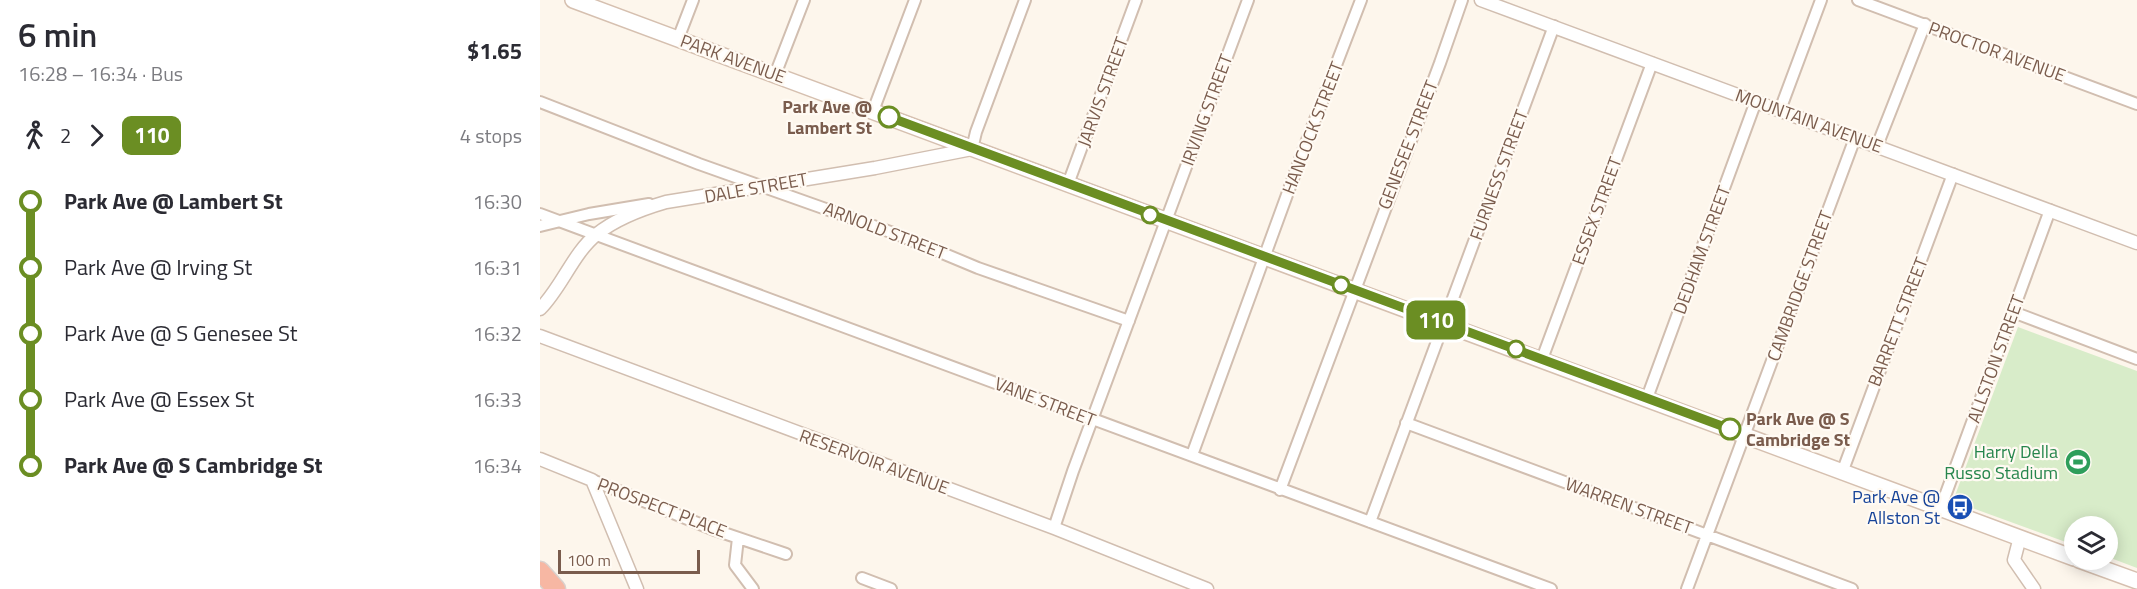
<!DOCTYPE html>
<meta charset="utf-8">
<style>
:root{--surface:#fff;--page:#f2f2f3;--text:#2b2b33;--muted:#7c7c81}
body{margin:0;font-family:"Titillium Web",sans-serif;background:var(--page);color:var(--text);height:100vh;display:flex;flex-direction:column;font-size:22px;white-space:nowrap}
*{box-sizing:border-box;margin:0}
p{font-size:20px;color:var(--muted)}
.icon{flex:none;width:33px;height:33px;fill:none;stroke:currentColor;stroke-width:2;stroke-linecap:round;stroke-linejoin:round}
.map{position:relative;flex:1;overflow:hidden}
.details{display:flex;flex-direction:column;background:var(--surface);width:540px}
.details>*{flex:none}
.badge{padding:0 12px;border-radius:9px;font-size:21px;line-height:39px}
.fabs{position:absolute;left:1524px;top:516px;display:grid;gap:12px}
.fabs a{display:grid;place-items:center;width:54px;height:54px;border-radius:50%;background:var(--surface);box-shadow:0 3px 15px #0003;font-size:30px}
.scale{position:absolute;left:18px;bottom:15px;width:142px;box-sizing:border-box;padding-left:6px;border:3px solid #7a5c4d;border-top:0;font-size:16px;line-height:21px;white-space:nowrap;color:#7a5c4d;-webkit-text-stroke:4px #fffaf3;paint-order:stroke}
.map>.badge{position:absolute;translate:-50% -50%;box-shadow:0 0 0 3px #fff}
.legs{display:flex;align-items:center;gap:9px;height:66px;padding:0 18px;font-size:20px}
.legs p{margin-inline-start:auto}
.head{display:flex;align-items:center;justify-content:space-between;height:102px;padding:0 18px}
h1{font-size:33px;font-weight:600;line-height:45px}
ul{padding:0 18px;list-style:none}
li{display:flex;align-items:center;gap:21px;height:66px;font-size:22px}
li i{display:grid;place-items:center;width:9px;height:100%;margin:0 8px;background:currentColor}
li i::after{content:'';width:15px;height:15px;margin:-8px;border:4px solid;border-radius:50%;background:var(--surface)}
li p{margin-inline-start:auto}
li:first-child i{background:linear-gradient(#0000 50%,currentColor 0)}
li:last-child i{background:linear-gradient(currentColor 50%,#0000 0)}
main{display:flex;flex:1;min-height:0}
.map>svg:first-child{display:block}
</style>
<main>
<section class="details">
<div class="head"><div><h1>6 min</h1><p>16:28 – 16:34 · Bus</p></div><b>$1.65</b></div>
<div class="legs"><svg class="icon" aria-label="walk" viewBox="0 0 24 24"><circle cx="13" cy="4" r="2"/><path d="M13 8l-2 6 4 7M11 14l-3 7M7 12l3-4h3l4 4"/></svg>2<svg class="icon" aria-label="forward" viewBox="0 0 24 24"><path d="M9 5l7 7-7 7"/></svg><b class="badge" style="background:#6b8e23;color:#fff">110</b><p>4 stops</p></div>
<ul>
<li><i style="color:#6b8e23"></i><b>Park Ave @ Lambert St</b><p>16:30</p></li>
<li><i style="color:#6b8e23"></i><span>Park Ave @ Irving St</span><p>16:31</p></li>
<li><i style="color:#6b8e23"></i><span>Park Ave @ S Genesee St</span><p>16:32</p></li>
<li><i style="color:#6b8e23"></i><span>Park Ave @ Essex St</span><p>16:33</p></li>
<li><i style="color:#6b8e23"></i><b>Park Ave @ S Cambridge St</b><p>16:34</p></li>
</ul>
</section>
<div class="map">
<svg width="1597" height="589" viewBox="0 0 1597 589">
<rect width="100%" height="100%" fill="#fdf6ec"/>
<path fill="#d8ecc9" d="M1478,327L1597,371V568L1568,557V526H1534V545L1413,501Z"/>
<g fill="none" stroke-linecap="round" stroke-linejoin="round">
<defs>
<path id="minor" d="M1318,0L1597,104
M138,39L153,0
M235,75L264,0
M0,102L159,164L359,235L438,268L589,321
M1240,110L1281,0
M333,111L375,0
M1337,146L1385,24
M432,149L436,132L485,0
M528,184L596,0
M0,214L1011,589
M0,226L49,214L109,204
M1473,312L1597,359
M1002,359L1112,63
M1107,398L1216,101
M866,423L1312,589
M652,455L763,151L821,0
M1303,470L1413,174
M52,480L172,529L246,554
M740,490L900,63L922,0
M1401,507L1510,210
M830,522L1014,26
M514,528L533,471L708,0
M198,538L195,565L213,589
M322,578L351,589
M1147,589L1315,138"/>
<path id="tertiary" d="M941,0L1597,243
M0,309C22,287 33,253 57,234C77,218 102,209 126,202L335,168L432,149
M0,336L514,528L667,589
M0,459L52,480L97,589
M1480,537L1474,560L1494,589"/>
<path id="secondary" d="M33,0L1534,558
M1539,560L1597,581"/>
<path id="motorway" d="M0,571L16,589"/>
</defs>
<use href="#minor" stroke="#d1beb0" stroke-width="14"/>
<use href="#tertiary" stroke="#d1beb0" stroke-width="15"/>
<use href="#secondary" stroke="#d6c0b0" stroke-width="18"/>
<use href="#motorway" stroke="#dad1cd" stroke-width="21"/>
<use href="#minor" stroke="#fff" stroke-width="10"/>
<use href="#tertiary" stroke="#fff" stroke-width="12"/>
<use href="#secondary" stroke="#fff" stroke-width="15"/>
<use href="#motorway" stroke="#f7b7a3" stroke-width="18"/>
</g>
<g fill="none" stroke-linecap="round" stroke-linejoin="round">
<defs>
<path id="line-1" d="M349,117L1190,429"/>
</defs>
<use href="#line-1" stroke="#fff" stroke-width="14"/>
<use href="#line-1" stroke="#6b8e23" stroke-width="9"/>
</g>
<defs>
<symbol id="stadium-disc" viewBox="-11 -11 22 22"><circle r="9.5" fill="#2e9e5b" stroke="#fffaf3"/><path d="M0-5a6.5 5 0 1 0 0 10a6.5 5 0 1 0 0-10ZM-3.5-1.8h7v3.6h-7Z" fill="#fff"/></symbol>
<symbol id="bus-disc" viewBox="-11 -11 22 22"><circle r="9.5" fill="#1a4fb4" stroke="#fffaf3"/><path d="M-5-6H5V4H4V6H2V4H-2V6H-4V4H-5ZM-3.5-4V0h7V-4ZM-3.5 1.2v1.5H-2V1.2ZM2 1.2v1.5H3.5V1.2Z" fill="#fff"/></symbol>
</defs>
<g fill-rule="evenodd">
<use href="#stadium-disc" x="1523" y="447" width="30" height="30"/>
<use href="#bus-disc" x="1405" y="492" width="30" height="30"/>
</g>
<g fill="#fff" stroke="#6b8e23" stroke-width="3">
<circle cx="349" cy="117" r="10"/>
<circle cx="610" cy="215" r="8"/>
<circle cx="801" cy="285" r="8"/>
<circle cx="976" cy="349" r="8"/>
<circle cx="1190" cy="429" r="10"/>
</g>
<g text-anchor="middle" stroke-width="4.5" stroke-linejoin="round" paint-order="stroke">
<g font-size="18" fill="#7a5c4d" stroke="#fffaf3">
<text transform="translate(1457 52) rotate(20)" y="6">PROCTOR AVENUE</text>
<text transform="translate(193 59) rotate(20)" y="6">PARK AVENUE</text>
<text transform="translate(563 92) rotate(-70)" y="6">JARVIS STREET</text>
<text transform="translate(667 110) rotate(-70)" y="6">IRVING STREET</text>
<text transform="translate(1269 121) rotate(20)" y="6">MOUNTAIN AVENUE</text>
<text transform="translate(773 128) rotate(-69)" y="6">HANCOCK STREET</text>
<text transform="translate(868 145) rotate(-69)" y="6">GENESEE STREET</text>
<text transform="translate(959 175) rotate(-70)" y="6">FURNESS STREET</text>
<text transform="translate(216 188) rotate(-10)" y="6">DALE STREET</text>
<text transform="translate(1057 211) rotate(-70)" y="6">ESSEX STREET</text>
<text transform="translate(345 231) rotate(21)" y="6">ARNOLD STREET</text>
<text transform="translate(1162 250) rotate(-70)" y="6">DEDHAM STREET</text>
<text transform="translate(1260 286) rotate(-70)" y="6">CAMBRIDGE STREET</text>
<text transform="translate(1358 322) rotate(-69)" y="6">BARRETT STREET</text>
<text transform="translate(1456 359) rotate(-70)" y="6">ALLSTON STREET</text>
<text transform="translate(505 402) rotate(21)" y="6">VANE STREET</text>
<text transform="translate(334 462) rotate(20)" y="6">RESERVOIR AVENUE</text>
<text transform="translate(1089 506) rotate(20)" y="6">WARREN STREET</text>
<text transform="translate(122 508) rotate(21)" y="6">PROSPECT PLACE</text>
</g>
<g font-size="18" font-weight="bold" fill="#7a5c4d" stroke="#fffaf3" text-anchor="end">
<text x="332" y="113">Park Ave @<tspan x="332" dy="21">Lambert St</tspan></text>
<text x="1206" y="425" text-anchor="start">Park Ave @ S<tspan x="1206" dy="21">Cambridge St</tspan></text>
</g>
<g font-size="18" fill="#27864d" stroke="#fffaf3" text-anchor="end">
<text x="1518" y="458">Harry Della<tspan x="1518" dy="21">Russo Stadium</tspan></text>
</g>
<g font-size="18" fill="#164399" stroke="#fffaf3" text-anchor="end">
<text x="1400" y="503">Park Ave @<tspan x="1400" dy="21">Allston St</tspan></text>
</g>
</g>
</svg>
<div class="fabs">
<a><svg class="icon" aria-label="layers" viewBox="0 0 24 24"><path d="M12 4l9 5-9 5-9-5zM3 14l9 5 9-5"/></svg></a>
</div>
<div class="scale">100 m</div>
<b class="badge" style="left:896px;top:320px;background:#6b8e23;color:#fff">110</b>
</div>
</main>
